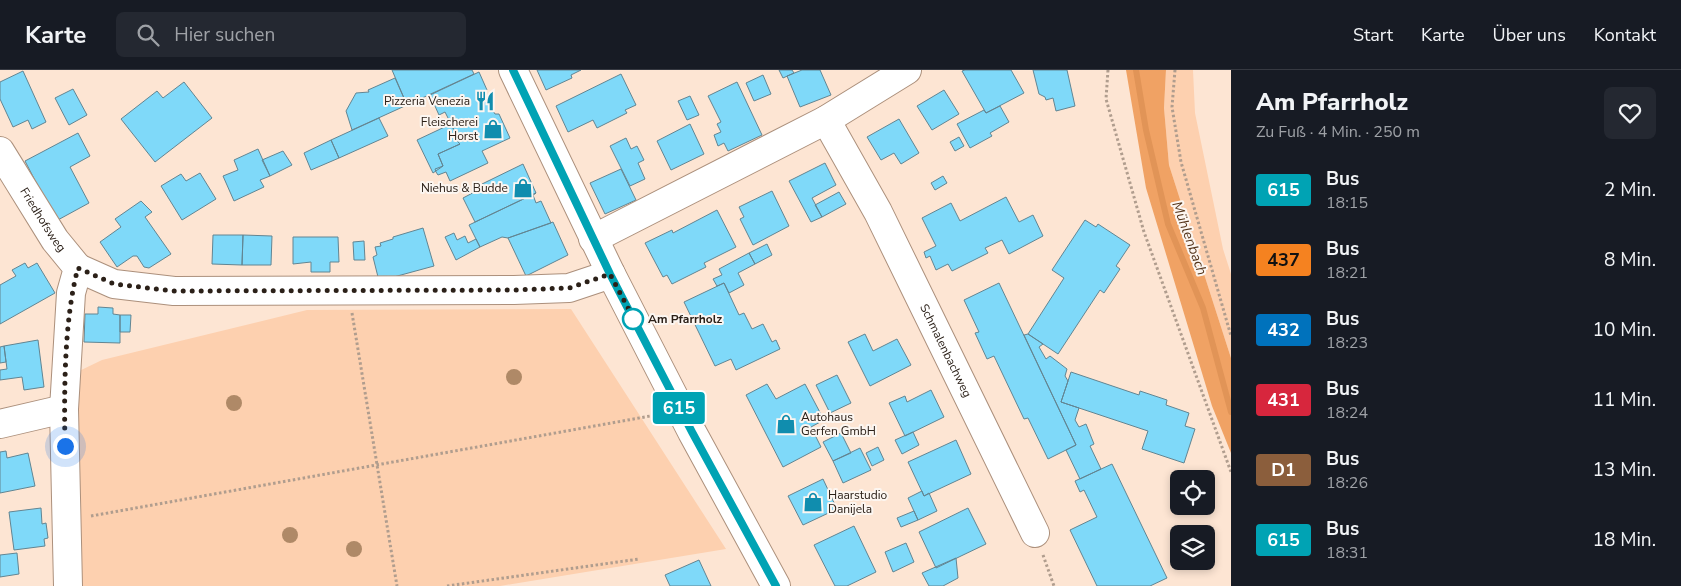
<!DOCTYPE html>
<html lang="de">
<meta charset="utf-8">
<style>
:root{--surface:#171b24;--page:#242831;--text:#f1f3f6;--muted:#9ea1a6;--line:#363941}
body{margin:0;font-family:"Nunito Sans",sans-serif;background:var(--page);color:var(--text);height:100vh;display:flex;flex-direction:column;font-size:19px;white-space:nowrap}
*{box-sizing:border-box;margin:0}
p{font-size:16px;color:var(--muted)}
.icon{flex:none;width:28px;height:28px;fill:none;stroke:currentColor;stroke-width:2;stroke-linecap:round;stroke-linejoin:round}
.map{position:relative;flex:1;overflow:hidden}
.panel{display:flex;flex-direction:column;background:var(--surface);width:450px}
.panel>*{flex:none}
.badge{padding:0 10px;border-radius:4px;font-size:18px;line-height:32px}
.fabs{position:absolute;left:1170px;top:400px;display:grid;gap:10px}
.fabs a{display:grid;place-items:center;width:45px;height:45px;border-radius:8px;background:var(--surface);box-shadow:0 2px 8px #0003;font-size:25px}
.you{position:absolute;width:25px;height:25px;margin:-12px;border:4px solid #fff;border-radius:50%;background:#1a73e8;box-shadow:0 0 0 8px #1a73e833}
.map>.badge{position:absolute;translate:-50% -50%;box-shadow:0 0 0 2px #fff}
.round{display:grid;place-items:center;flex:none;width:52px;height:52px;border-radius:8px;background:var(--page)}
.overview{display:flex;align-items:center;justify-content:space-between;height:85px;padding:0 25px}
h1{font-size:24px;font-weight:800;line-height:38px}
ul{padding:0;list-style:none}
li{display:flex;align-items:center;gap:15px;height:70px;padding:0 25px}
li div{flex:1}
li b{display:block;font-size:19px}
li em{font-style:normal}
li .badge{min-width:55px;font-weight:700;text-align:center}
header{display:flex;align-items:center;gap:30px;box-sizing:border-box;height:70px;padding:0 25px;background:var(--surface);border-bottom:1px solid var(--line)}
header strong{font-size:24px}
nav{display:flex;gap:28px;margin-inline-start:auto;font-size:18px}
.search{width:350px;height:45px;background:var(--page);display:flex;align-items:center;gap:12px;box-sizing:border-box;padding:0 18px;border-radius:8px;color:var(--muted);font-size:19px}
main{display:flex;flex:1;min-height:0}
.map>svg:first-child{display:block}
</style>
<header>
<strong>Karte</strong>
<div class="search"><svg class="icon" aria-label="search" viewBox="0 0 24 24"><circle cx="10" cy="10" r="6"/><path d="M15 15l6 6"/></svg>Hier suchen</div>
<nav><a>Start</a><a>Karte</a><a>Über uns</a><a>Kontakt</a></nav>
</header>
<main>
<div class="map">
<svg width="1231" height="516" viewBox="0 0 1231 516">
<rect width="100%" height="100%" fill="#fde5d3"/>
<path fill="#fdd0af" d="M1166,0H1193L1195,43L1223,179L1231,204V288L1169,95L1164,38Z
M571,239L726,479L500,516H80L73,304L102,290L307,240Z"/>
<path fill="#f0a264" d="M1126,0H1166L1164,38L1169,95L1231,288V383L1212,336L1146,118Z"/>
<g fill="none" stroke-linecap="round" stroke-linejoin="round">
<path stroke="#e19457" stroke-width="6" d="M1136,0L1146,60L1168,154L1203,238L1231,342"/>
</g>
<path fill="#7fd9f9" stroke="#628592" d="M392,0H472L474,4L407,35Z
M537,0H581L571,5L572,8L546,20Z
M779,0H792L794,3L783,8Z
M802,0H820L831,25L800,37L787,6Z
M965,0H1011L1024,23L986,43L962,1Z
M1033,0H1067L1075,36L1056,41L1053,28L1046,30L1045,27L1039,24Z
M23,1L46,52L32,59L28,50L13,57L0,29V12Z
M479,2L487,20L483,22L485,28L495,44H499L510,68L482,81L488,93L450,111L446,102L438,105L436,102L435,99L443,96L438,84L460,74L452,66L456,64L445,42L439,45L430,25Z
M621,4L636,35L625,40L627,43L597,58L593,50L568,62L556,36Z
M763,5L771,24L754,31L746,13Z
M395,8L407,35L352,60L346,41L356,23L369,22L368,20Z
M184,12L212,48L155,92L121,49L157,21L163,28Z
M737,12L762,65L728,81L724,73L718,76L714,65L721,62L717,54L721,52L708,26Z
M73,19L87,45L69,55L55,28Z
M944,20L959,44L932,60L917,36Z
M690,26L699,45L687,50L678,31Z
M1000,36L1009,52L990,63L992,66L970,78L957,54L984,40L986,43Z
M379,48L388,66L339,88L331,70Z
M899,49L919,83L901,94L894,83L881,90L867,67Z
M451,54L456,64L452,66L460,74L438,84L443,96L433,103L417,70Z
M690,54L704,84L671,100L657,71Z
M78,63L90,86L70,97L89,133L56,151L25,91Z
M959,67L964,76L955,81L950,72Z
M626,68L631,79L637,76L644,90L638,93L645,109L630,116L610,76Z
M331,70L339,88L311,100L304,83Z
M258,79L270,106L260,110L264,117L234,131L223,106L238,100L234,90Z
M283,81L292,95L270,106L262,90Z
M825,93L836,115L812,128L822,147L811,152L789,111Z
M523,94L536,123L475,152L463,128L484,117L482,114Z
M621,99L636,130L605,144L590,113Z
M200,103L216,129L182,150L161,116L181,104L186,111Z
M943,106L947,113L935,120L931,113Z
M772,121L789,156L753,175L740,149L744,147L739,137Z
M839,122L846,134L822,147L815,135Z
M536,123L533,125L536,133L541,131L551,153L508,168L502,167L480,177L469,155Z
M1006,127L1019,152L1033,145L1043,166L1009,184L1002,170L985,178L988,183L952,201L948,194L936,200L930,186L926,188L924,182L936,176L922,148L951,133L960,151Z
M141,131L152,142L145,147L171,184L149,198L144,197L137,186H133L117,197L100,172L121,157L115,149Z
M717,140L736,177L704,193L706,197L672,214L667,205L663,207L645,173L672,160L673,163Z
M1085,150L1096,157L1098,154L1130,175L1116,196L1120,199L1104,223L1100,220L1058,284L1028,264L1064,208L1052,200Z
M553,152L568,185L526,206L508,168Z
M423,158L434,196L379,211L373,187L377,185L375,177L381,176L380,173L393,169V167Z
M454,163L457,170L465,166L468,173L476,169L480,177L456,190L445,167Z
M213,165H243L242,195L212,194Z
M243,165L272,166L271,195H242Z
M293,167H338L339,192H330V202H311V192L293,194Z
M364,171L365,190H354L353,172Z
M767,174L772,185L755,194L749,183Z
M749,183L755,194L738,203L744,215L729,223L724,213L717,216L713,209L722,205L719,199Z
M25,193L28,198L37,193L55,223L0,254V215L16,206L12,200Z
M724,213L739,245L744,243L752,259L763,254L772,272L776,270L780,279L736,300L731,289L715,296L684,232Z
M999,213L1076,375L1048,389L1028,348L1024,349L994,286L987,289L975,263L979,262L964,230Z
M98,237L113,238V244L120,245V273L84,272L85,244H98Z
M120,245H131L130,262H120Z
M865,264L873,281L897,269L911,295L870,316L848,272Z
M1028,264L1043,274L1039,277L1046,289L1050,286L1067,299L1065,306L1068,311L1061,332L1079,338L1075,350L1079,357L1086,354L1094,374L1090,376L1101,399L1080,409L1066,380L1076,375L1024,265Z
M38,270L44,317L24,320L22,307L0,310V300L7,299L4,276Z
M4,276L6,292L0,293V277Z
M1071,302L1139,325L1140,321L1167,330L1166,335L1189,343L1185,356L1195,359L1184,393L1142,379L1148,361L1061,332Z
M837,305L851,333L830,343L816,315Z
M767,314L776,329L805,314L824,350L811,357L821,377L783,397L746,325Z
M931,320L944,347L905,366L889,333L905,326L907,332Z
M913,362L919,375L902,384L895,370Z
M841,363L851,383L833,391L823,372Z
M956,370L971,404L924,426L908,392Z
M878,377L884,390L872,396L866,383Z
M860,378L871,400L843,413L833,391Z
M6,381L7,388L28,383L35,416L0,423V382Z
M1112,394L1167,508L1150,516H1097L1070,460L1097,447L1084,420L1080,422L1075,411Z
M823,409L837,439L803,455L788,426Z
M922,421L924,426L929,423L937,441L918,450L908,428Z
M41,438L42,454L46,453L48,468L44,469L45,476L14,480L9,442Z
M968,438L986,474L936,498L919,462Z
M914,441L918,450L901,457L897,448Z
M854,456L876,502L847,516H835L814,475Z
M906,473L914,492L893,502L885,482Z
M17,483L19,504L0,507V485Z
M956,488L958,508L943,516H929L922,503Z
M699,490L711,516H670L665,505Z"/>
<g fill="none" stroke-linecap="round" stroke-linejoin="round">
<defs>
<g id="minor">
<path id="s1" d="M826,50L878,142L1035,463"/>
<path id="s2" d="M0,81L55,170L78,198L71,223L64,339L68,516"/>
<path d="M593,169L826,50L907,0"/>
<path d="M78,198L114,214L174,221L514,220L569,218L611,204"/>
<path d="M0,354L64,339"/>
</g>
<path id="major" d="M513,0L611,204L692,362L776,516"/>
</defs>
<use href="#minor" stroke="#ac907c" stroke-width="30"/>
<use href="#major" stroke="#ac907c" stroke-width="30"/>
<path stroke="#b09d8e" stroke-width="3" stroke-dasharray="2.5 2.5" stroke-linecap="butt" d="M1108,0L1106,29L1144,162L1231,402
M1175,0L1172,37L1181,92L1231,266
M352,243L397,516
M91,446L656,345
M1043,485L1054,516
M447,516L639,489"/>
<use href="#minor" stroke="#fff" stroke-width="28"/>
<use href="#major" stroke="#fff" stroke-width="28"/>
</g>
<g fill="#af8967">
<circle cx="514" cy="307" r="8"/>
<circle cx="234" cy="333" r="8"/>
<circle cx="290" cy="465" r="8"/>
<circle cx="354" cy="479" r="8"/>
</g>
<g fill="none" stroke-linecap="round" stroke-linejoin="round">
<defs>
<path id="line" d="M513,0L610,204L692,362L776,516"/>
</defs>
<use href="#line" stroke="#fff" stroke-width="11"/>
<use href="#line" stroke="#00a3b4" stroke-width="8"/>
<path stroke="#2b2018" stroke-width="5" stroke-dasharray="0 9" d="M65,376C64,323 64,249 78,198L114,214L174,221L514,220L569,218L610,204L637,255L633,249"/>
</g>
<defs>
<symbol id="restaurant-bare" viewBox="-9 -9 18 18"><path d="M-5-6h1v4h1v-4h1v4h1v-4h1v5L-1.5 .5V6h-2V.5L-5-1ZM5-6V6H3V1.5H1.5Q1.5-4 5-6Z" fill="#108dae" stroke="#fcf6f1" stroke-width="2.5" paint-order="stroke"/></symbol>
<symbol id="shop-bare" viewBox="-9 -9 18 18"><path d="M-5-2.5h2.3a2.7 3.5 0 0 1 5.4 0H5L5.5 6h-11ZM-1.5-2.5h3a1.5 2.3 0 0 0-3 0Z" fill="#108dae" stroke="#fcf6f1" stroke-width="2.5" paint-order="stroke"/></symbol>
</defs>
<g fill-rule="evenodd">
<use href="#restaurant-bare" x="471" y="17" width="28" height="28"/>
<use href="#shop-bare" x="479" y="45" width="28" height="28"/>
<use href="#shop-bare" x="509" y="104" width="28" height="28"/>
<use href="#shop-bare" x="772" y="340" width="28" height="28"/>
<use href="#shop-bare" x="799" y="418" width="28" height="28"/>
</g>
<circle fill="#fff" stroke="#00a3b4" stroke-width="2.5" cx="633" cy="249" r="10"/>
<g text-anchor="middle" stroke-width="4" stroke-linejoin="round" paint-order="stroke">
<g font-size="12" fill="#2b2018" stroke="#fcf6f1" text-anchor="end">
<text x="470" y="35">Pizzeria Venezia</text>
<text x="478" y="56">Fleischerei<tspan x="478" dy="14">Horst</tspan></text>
<text x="508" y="122">Niehus &amp; Budde</text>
<text x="801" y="351" text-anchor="start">Autohaus<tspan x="801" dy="14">Gerfen GmbH</tspan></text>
<text x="828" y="429" text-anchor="start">Haarstudio<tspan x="828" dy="14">Danijela</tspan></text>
</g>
<g font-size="12" fill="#2b2018" stroke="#fcf6f1">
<text dy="4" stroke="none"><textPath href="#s2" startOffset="81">Friedhofsweg</textPath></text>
<text dy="4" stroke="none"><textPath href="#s1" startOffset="260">Schmalenbachweg</textPath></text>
</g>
<g font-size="12" font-weight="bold" fill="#2b2018" stroke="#fcf6f1" text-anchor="start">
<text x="648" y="253">Am Pfarrholz</text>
</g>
<g font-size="14" font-style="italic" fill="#55351b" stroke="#fcf6f1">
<text transform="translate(1190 168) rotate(70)" y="5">Mühlenbach</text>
</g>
</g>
</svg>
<div class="fabs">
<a><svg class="icon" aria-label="locate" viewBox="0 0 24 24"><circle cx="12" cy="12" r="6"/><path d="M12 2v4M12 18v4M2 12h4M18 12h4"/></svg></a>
<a><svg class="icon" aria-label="layers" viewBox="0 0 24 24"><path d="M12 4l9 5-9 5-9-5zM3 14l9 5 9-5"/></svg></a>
</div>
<div class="you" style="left:65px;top:376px"></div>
<b class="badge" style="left:679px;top:338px;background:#00a3b4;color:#fff">615</b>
</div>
<section class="panel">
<div class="overview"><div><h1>Am Pfarrholz</h1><p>Zu Fuß · 4 Min. · 250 m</p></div><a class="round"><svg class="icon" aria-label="heart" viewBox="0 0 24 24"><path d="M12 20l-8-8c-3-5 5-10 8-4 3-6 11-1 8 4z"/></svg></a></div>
<ul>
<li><span class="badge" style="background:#00a3b4;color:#fff">615</span><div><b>Bus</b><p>18:15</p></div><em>2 Min.</em></li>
<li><span class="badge" style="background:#f58220;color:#111">437</span><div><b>Bus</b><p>18:21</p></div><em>8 Min.</em></li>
<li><span class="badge" style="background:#0072bc;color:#fff">432</span><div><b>Bus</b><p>18:23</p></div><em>10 Min.</em></li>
<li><span class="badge" style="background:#d7263d;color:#fff">431</span><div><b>Bus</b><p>18:24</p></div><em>11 Min.</em></li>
<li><span class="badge" style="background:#8b5e3c;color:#fff">D1</span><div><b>Bus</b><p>18:26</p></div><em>13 Min.</em></li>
<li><span class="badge" style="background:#00a3b4;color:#fff">615</span><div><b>Bus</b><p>18:31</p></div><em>18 Min.</em></li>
</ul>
</section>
</main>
